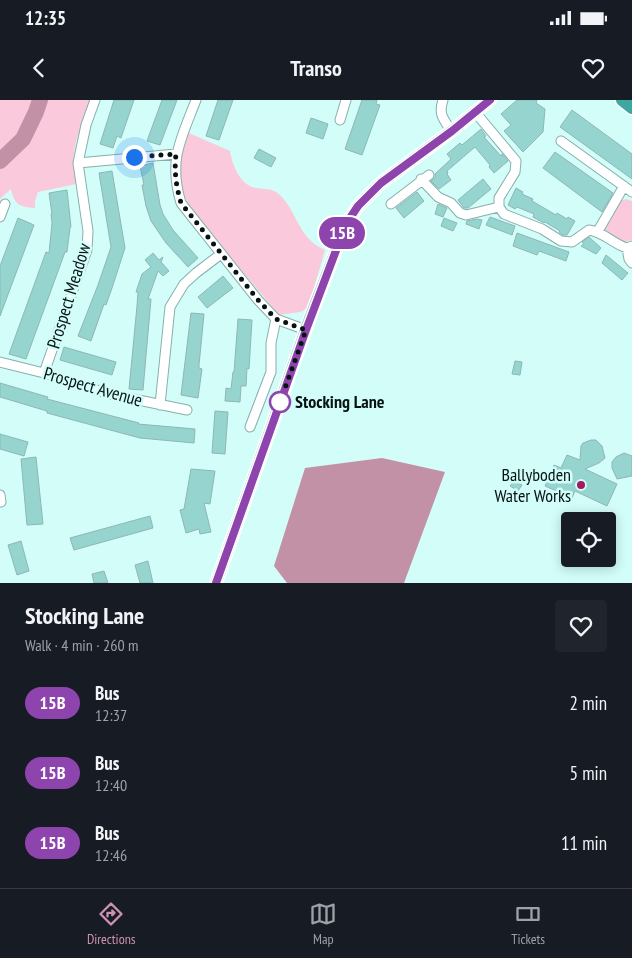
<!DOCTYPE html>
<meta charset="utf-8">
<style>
:root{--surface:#171b24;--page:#20242c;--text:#f1f3f6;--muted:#9ea1a6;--line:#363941;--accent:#cd91b4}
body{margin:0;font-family:"PT Sans Narrow",sans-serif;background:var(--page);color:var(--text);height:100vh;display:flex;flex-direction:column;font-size:19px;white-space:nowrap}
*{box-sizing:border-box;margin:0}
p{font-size:16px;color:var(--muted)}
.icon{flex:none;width:28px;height:28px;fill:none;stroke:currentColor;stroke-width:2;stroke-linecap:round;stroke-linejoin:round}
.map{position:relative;height:483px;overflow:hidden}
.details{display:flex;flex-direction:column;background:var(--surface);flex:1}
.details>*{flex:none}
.badge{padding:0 10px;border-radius:16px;font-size:18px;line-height:32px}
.controls{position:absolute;left:561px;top:412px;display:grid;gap:10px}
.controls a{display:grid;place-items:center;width:55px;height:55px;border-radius:5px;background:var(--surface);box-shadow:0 2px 12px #0003;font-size:25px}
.you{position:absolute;width:25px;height:25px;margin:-12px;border:4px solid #fff;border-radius:50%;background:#1a73e8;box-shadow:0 0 0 8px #1a73e833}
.map>.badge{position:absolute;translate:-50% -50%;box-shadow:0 0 0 2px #fff}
.round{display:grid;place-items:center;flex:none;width:52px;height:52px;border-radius:5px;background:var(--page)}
.summary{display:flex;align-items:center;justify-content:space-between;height:85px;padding:0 25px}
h1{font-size:24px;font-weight:600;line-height:38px}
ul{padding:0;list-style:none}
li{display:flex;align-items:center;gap:15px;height:70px;padding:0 25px}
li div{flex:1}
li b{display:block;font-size:19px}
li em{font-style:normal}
li .badge{min-width:55px;font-weight:700;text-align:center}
.status{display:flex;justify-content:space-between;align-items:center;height:35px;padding:0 25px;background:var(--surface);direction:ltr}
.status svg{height:14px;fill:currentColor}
header{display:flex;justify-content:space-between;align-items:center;height:65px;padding:0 25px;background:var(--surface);font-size:22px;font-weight:600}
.tab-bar{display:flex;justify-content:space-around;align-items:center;height:70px;border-top:1px solid var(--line);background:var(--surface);font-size:14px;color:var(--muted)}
.tab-bar a{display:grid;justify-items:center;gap:2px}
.tab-bar .current{color:var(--accent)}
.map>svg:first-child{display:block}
</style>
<div class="status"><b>12:35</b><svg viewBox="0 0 49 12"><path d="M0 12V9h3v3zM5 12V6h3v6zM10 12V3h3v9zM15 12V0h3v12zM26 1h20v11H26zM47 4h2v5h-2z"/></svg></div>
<header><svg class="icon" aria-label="back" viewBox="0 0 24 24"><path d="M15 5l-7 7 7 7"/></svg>Transo<svg class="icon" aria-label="heart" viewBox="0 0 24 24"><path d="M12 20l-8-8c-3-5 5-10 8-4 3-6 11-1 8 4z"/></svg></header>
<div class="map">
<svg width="632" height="483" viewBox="0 0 632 483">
<rect width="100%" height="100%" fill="#d2fdf9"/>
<path fill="#fac9db" d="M0,0H91L76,41L73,60L76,84L38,92L35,101V108C20,107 14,105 11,89L0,99Z
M189,33L230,51C232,64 239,82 252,87C264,91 270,86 281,96C294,109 298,130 312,142C315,145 321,148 325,150L308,208L300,212L279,215L204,126L187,102L180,85L179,62Z
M626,99L632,101V140L622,142L604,129L606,123L620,101Z"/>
<path fill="#c391a5" d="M382,358L445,372L404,483H287L274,466L305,368Z"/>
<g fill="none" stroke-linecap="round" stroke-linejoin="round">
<path stroke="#c391a5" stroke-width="16" d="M0,61L23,39L36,12L40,0"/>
</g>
<path fill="#95d4cf" stroke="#8fb7b4" d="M114,0H134L121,38L117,36L113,48L100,44Z
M162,0H177L160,45L147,41Z
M218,0H233L219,40L206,36Z
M362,0H377L376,4L380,5L362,55L345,49Z
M517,0H537L536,3L545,9L543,32L523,52L504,31L511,25L501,14Z
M572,10L632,54V79L560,27Z
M311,18L328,24L323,39L306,33Z
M481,29L486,36L484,37L501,56L502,54L508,61L494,73L489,67L490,65L475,47L447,71L448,73L447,74L451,80L439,89L431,81L435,78V74L451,59L447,54L460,43L462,45Z
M259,49L276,58L271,67L254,58Z
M555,52L613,93L602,112L543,68Z
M153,63L160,105L163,114L173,130L198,158L188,167L166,143L151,121L146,106L142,85H144L140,66Z
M112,71L125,148L112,188L106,205L104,204L91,241L78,236L98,185L111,147L99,73Z
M483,79L491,89L468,108H464L458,100Z
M516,88L523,92L522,94L533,99L532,101L556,115L557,113L567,119L568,117L575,121L567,135H563L559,132L560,131L545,122L544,123L533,117L534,114L517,107L515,109L508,105Z
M67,90L71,127L70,128L67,152H65L26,259L9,254L46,152L49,153L52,123L51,114H52L49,93Z
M417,92L424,101L404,118L396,108Z
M438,104L447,108L443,117L435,114Z
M490,117L515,126L512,135L486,125Z
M18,118L34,125L0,216V166Z
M444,118L457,123L453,131L441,126Z
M477,119L482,120L479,129L466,124L467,121Z
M517,133L569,152L566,161L539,151L537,155L513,146Z
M589,137L601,148L596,154L581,146L584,144L582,142Z
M153,153L159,160L163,157L161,162L169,171L163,176L158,171L148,199H151L143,290L129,289L137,206L138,192H136L142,174L151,167L145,160Z
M606,155L628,173L622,180L602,163Z
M223,176L233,188L207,208L198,197Z
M191,213L204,214L199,265V268L202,269L198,298L181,295Z
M238,219L252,220L249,269L247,268L246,286H241L240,302L225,301L226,288L231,289L233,272H234Z
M64,247L116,262L112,275L60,260Z
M515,261L522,262L520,275L512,274Z
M0,283L48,297L47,299L139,323L138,324L195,329L194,343L140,338L47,313V311L0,297Z
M215,311L228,312L225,354L212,353Z
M0,334L28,342L24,356L0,349Z
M591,340H596L602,346L605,358L599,363L585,369L617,384L607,406L575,391L572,398L545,386L554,365L561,368L567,355L580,360L581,346L583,343Z
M624,353L632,356V376L617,379L612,368V362L616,357Z
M36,357L43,424L27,425L21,359Z
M191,369L215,371L210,404L204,403L211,432L200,434L199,429L186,433L180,410L184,409Z
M515,380L522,385L518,391L510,386Z
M150,416L153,428L74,450L70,438Z
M21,441L29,471L17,475L8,445Z
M148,461L153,483H140L135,465Z
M104,471L108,483H94L92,474Z"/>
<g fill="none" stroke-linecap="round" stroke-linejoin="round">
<defs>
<path id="minor" d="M196,0C181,39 168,60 181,103L258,200L276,219L306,230
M443,0C438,15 444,19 451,31
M475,12L516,61L515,72L499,98V107L504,114L542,129L561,141L572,142L589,130C604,132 613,144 627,148L632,146
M340,20L346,0
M561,41L632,92
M78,63L176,54
M421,79L438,97L451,103L460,113L466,115L499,107
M391,104L429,75
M0,117L5,104
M598,131L624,86
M627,148L629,159L632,163
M0,262L44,273L109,294L187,310
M44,273L87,150L88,131L78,63L86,25L95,0
M160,305L170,207L184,184L196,173L221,154
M250,327L271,272V243L276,219
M0,395L1,402"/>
<path id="major" d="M216,483L309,220L346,124L358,106L381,83L453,30L490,0"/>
<path id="highway" d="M622,0L632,8"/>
</defs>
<use href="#minor" stroke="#87afac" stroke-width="11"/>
<use href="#major" stroke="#fff" stroke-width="14"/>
<use href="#highway" stroke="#fff" stroke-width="15"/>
<use href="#minor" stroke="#fff" stroke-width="9"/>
<use href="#major" stroke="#8bcac6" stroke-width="11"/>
<use href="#highway" stroke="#3ea7a0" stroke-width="12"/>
</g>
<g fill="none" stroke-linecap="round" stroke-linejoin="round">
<defs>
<path id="line" d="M216,483L306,230L346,124L358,106L381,83L452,31L490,0"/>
</defs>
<use href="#line" stroke="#fff" stroke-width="11"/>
<use href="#line" stroke="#8e44ad" stroke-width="8"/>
<path stroke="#051413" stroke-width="5" stroke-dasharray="0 9" d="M134,57L176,54C174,71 176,86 181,103L258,200L276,219L306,230L280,302"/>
</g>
<circle fill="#fff" stroke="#8e44ad" stroke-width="2.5" cx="280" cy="302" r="10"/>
<circle fill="#a21964" stroke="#d2fdf9" stroke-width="2" cx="581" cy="385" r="5"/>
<g text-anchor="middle" stroke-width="5" stroke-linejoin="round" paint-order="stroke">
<g font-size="18" fill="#051413" stroke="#d2fdf9">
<text transform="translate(69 196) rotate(-73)" y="6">Prospect Meadow</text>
<text transform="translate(93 287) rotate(16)" y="6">Prospect Avenue</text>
</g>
<g font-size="18" font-weight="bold" fill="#051413" stroke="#d2fdf9" text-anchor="start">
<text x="295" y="308">Stocking Lane</text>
</g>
<g font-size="18" fill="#051413" stroke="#d2fdf9" text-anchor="end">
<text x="571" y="381">Ballyboden<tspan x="571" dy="21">Water Works</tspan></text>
</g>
</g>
</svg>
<div class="controls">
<a><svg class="icon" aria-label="locate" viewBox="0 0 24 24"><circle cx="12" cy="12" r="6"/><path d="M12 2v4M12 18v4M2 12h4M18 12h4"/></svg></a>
</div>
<div class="you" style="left:134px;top:57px"></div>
<b class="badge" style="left:342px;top:133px;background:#8e44ad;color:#fff">15B</b>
</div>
<section class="details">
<div class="summary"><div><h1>Stocking Lane</h1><p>Walk · 4 min · 260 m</p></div><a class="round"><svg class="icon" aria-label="heart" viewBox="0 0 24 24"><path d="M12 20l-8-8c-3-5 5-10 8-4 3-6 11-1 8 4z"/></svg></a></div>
<ul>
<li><span class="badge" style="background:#8e44ad;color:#fff">15B</span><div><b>Bus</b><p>12:37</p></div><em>2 min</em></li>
<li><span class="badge" style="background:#8e44ad;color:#fff">15B</span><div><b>Bus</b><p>12:40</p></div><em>5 min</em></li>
<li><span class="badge" style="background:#8e44ad;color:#fff">15B</span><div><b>Bus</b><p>12:46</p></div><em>11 min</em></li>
</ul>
</section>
<nav class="tab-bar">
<a class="current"><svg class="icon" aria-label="directions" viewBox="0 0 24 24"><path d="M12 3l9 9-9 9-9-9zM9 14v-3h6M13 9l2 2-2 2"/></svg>Directions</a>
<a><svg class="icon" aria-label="map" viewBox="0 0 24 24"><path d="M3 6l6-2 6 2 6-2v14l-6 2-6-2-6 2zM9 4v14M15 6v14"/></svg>Map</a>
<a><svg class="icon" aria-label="tickets" viewBox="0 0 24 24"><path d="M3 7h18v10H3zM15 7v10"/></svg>Tickets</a>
</nav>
